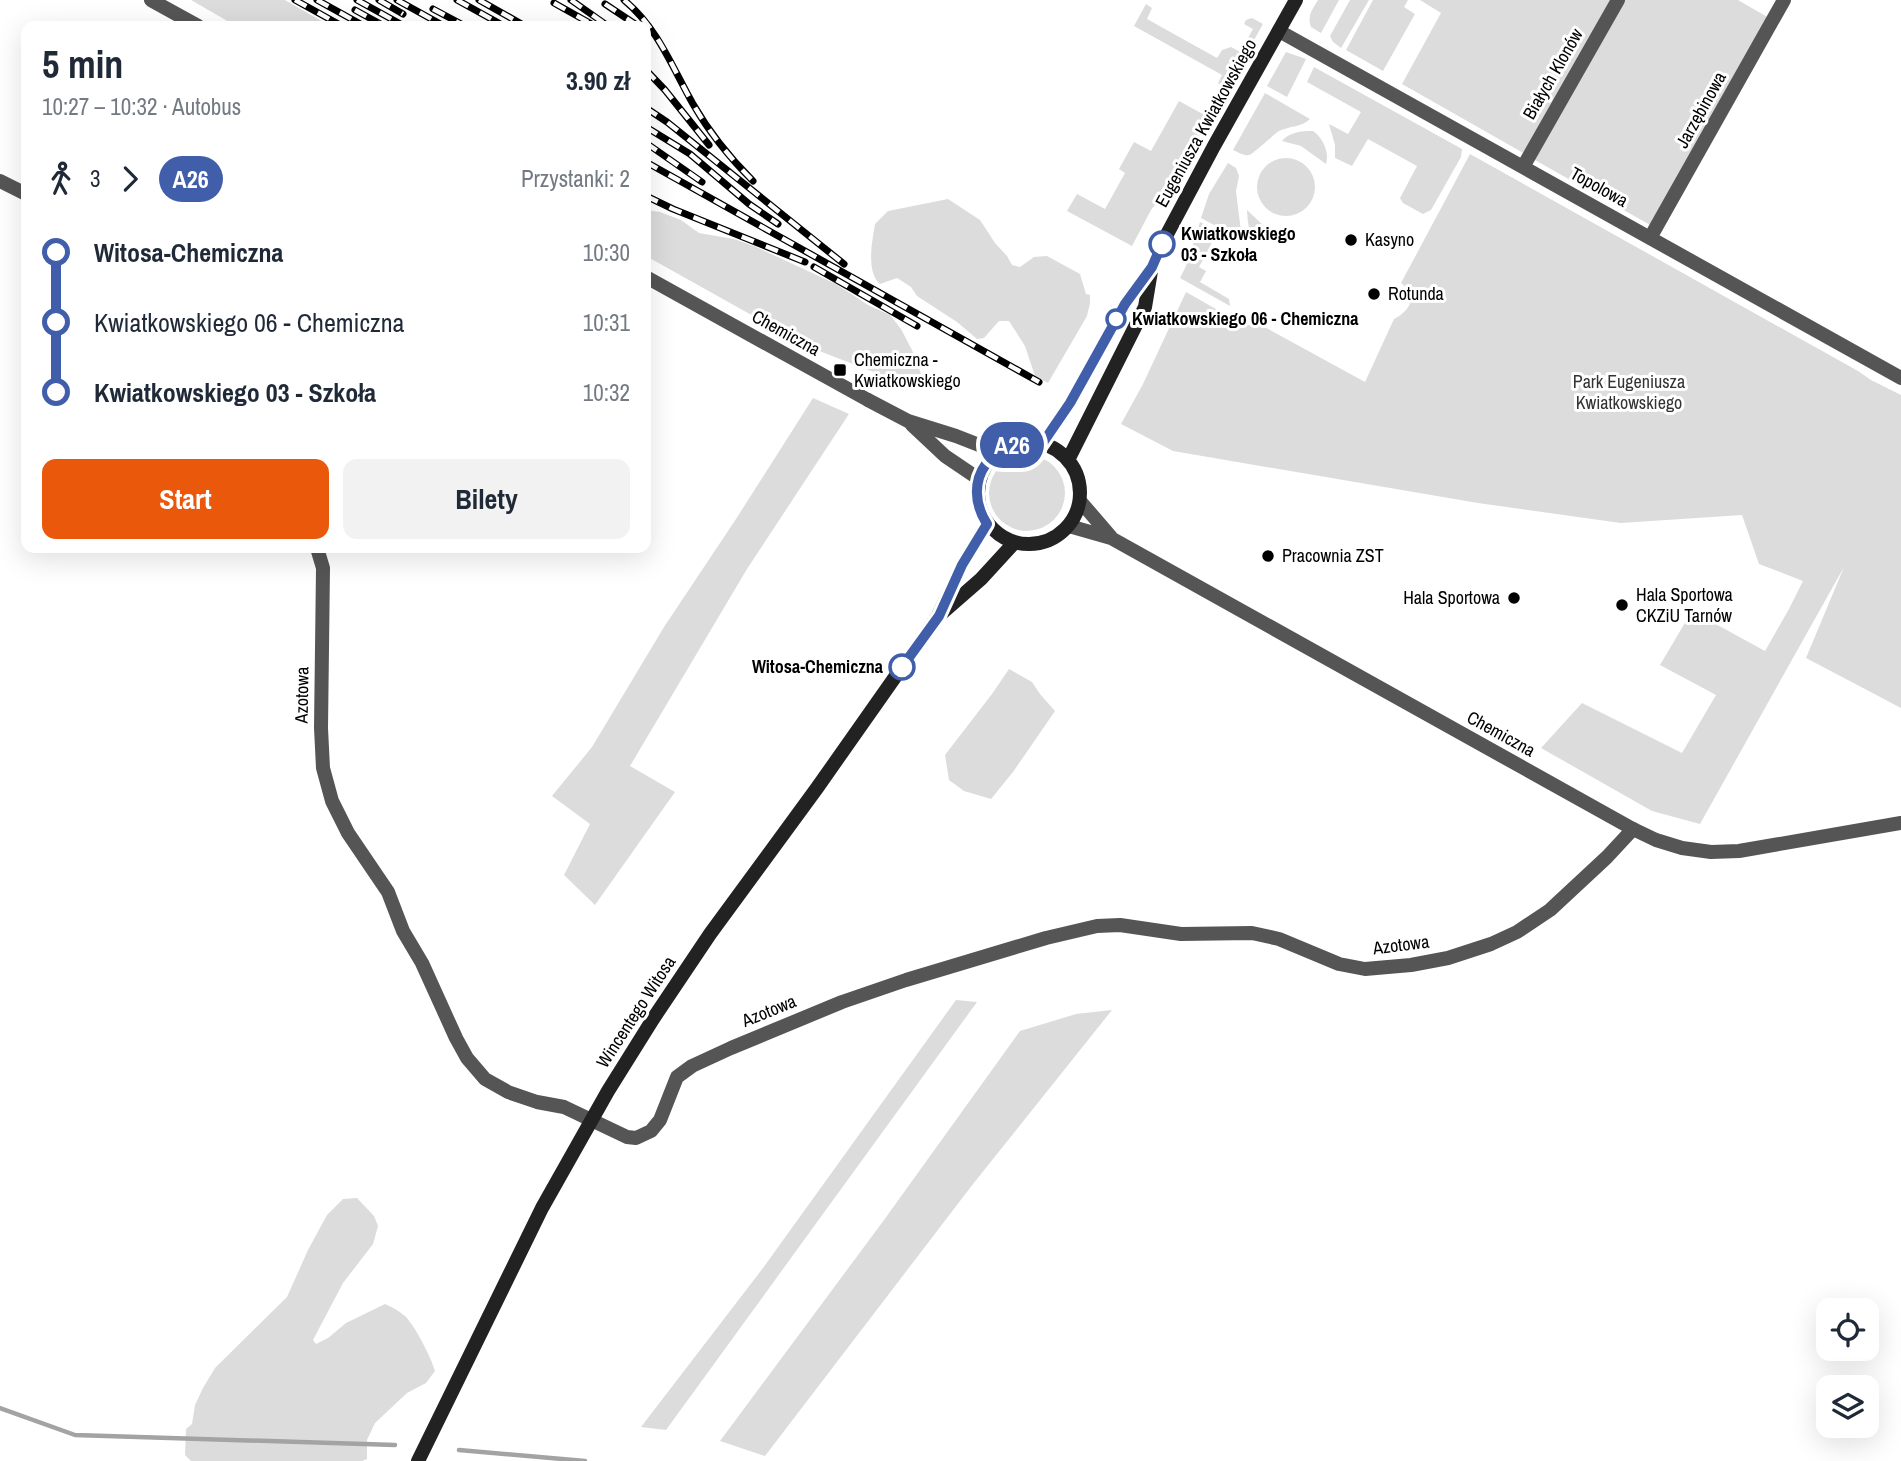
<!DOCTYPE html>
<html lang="pl">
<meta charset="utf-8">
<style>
:root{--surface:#fff;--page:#f2f2f3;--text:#1f2937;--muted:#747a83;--accent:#ea580c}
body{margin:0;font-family:"Archivo Narrow",sans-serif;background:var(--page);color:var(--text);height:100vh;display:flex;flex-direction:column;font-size:26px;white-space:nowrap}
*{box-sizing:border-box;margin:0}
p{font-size:23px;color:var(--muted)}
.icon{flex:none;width:38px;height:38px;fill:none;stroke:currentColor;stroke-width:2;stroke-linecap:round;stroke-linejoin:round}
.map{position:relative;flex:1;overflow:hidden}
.drawer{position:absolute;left:21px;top:21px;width:630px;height:532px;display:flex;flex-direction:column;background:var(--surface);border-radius:14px;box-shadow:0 7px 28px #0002}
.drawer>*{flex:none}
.badge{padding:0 14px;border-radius:23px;font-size:24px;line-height:46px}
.fabs{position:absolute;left:1816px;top:1298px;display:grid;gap:14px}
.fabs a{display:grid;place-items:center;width:63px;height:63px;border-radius:14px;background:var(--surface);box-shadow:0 7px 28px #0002;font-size:35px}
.map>.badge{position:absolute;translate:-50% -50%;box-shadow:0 0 0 4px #fff}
.legs{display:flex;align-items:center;gap:10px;height:77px;padding:0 21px;font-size:23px}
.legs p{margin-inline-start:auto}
.headline{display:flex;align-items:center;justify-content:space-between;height:119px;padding:0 21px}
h1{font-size:38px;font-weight:800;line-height:52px}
.button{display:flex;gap:14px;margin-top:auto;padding:14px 21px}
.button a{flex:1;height:80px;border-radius:14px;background:var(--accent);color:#fff;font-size:28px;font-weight:800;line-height:80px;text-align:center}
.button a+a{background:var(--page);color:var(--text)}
ul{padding:0 21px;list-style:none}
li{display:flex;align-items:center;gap:24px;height:70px;font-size:26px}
li i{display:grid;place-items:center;width:10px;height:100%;margin:0 9px;background:currentColor}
li i::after{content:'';width:18px;height:18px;margin:-9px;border:5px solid;border-radius:50%;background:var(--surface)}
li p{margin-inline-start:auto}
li:first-child i{background:linear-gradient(#0000 50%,currentColor 0)}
li:last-child i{background:linear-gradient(currentColor 50%,#0000 0)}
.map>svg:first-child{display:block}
</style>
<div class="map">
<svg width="1901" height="1461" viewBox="0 0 1901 1461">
<rect width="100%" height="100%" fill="#fff"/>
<path fill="#dcdcdc" d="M191,0H285L330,26H236Z
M1318,0H1339L1321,33L1311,27C1307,16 1312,10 1318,0Z
M1350,0H1369L1341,48L1333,42L1330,36Z
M1373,0H1408L1404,7L1415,14L1383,71L1346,50Z
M1420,0H1613L1527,155L1402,84L1441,13Z
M1622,0H1738L1769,18L1652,226L1533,159Z
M1146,4L1152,8L1147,19L1217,58L1222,50L1231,47L1240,52L1253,29L1244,24L1246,20L1252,18L1263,24L1227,88L1218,83L1222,75L1134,26Z
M1286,52L1306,59L1287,97L1267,86Z
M1314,67L1462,149L1461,157L1431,210L1423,214L1403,203L1400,198L1417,166L1368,139L1352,166L1335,158V145L1329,124L1348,134L1361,112L1307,82Z
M1265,93L1310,119C1303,127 1289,126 1279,131C1272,136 1253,154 1249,155C1243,156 1238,152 1233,150Z
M1179,101L1210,118L1178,175L1151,210L1132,246L1067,211L1077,194L1105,209L1125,173L1119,169L1134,142L1151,151Z
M1313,131C1322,137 1330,152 1326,164L1301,146L1282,141C1289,132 1301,131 1313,131Z
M1470,154L1858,371L1871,380L1901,395V708L1806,658L1844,567L1700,824L1652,811L1541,748L1582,703L1682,753L1716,695L1660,665L1692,611L1765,651L1789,609L1803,581L1759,564L1742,515L1621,523L1478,503L1173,451L1121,424L1143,384L1186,292L1244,325H1261L1365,382L1394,319C1411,310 1418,296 1401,283Z
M1257 187a29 29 0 1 1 58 0a29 29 0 1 1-58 0Z
M1228,163L1236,168L1239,176L1236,191L1242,240L1201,218L1209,194Z
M948,199L980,220L995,243L1007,256L1012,265L1020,267L1034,257L1047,256L1080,274L1086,294L1090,295V303L1087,316L1048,383L1035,376L1025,346L1009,321H999L984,338L977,339L957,322L917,296L911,287L897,278L880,284C866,272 872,242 875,224L888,211Z
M646,210L660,212L681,220L699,233L734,239L754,246L836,284L868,305L890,315L901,329L912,350L924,382L920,390L809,347L646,256Z
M1247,210L1266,228L1287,232L1289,234C1257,249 1249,247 1247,210Z
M1200,222L1220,233L1219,235H1216L1199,267L1206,271L1200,282L1229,299L1230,306L1180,278L1186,266Z
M813,398L849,414L747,569L630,766L675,792L595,905L564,875L590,824L552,796L592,747L664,627L736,519Z
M989 493a38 38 0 1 1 76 0a38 38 0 1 1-76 0Z
M1009,669L1032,682L1040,694L1055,711L1013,772L991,799L964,791L949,780L945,755L992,694Z
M956,1000L977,1002L666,1430L641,1427L763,1268Z
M1112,1010L973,1184L765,1456L720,1441L884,1220L1020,1031L1076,1014Z
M357,1198L374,1216L378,1226L373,1244L343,1283L313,1340L316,1344L328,1338L346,1323L385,1304C392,1307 399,1311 405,1316C415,1326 431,1357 435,1371L426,1383L407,1393L375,1423L367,1440V1459L362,1461H191L185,1455L186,1429L192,1424L195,1405L203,1388L215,1368L287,1297L308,1250L327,1215L343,1199Z"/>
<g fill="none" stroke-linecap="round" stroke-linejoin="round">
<path stroke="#a3a3a3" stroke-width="4.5" d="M0,1408L75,1435L395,1445
M459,1450L585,1461"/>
<path stroke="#555" stroke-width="14" d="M151,0L198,26
M1279,31L1901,378
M1523,167L1618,0
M0,181L26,194
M1650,238L1784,0
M646,277L868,400
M317,548L323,568L321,728L323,768L332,801L348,833L388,892L403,931L422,963L456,1038L467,1058L485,1079L508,1092L537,1102L564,1107L627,1137L636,1138L651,1131L660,1120L677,1077L692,1066L731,1048L842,1002L906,980L1046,938L1097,926L1120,925L1181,934L1252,933L1279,939L1339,964L1365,969L1411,965L1448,958L1491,944L1517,932L1550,910L1607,857L1633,829"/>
<path stroke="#555" stroke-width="14" d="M868,400L908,421L956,436L997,452
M912,425L945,456L979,479
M1080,501L1111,537
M1069,526L1111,538L1633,829L1656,840L1682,848L1711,852L1739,851L1901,823"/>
<path stroke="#222" stroke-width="14" d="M978 493a51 51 0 1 1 102 0a51 51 0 1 1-102 0Z
M1042,444L1070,403L1125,304L1152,267L1165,238L1214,146L1296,0
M1068,460L1145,307L1151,271
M942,613L981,579L1014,543
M418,1461L542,1208L608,1091L653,1019L710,934L817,788L938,616L962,565L987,524"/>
<defs>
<path id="rail" d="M295,0L342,26
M317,0L364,26
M357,0L404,26
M379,0L403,14
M397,0L444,26
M457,0L504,26
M479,0L525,26
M571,0L608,26
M624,0C658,28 672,67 693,104C709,132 730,158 753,181
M554,3L595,26
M605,4L638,26
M433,9L465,26
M355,10L384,26
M646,70L665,90L709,145
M646,108L667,122L844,264
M646,127L690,154L749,204L778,224
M646,143L702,182
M646,162L1039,382
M646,196L673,209L805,262
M814,267L917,326"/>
</defs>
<use href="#rail" stroke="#000" stroke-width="7"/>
<use href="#rail" stroke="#fff" stroke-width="4.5" stroke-dasharray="13" stroke-linecap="butt"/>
</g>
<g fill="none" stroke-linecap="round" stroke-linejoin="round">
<defs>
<path id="line-1" d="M902,667L939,616L962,565L987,524C959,480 993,436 1042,444L1070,403L1125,304L1152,267L1162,244"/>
</defs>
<use href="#line-1" stroke="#fff" stroke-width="16"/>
<use href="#line-1" stroke="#415eaa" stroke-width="10"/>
</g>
<g fill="#000" stroke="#fff" stroke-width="2.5">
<circle cx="1351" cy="240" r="7"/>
<circle cx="1374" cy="294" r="7"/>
<rect x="833" y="363" width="14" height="14" rx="3.5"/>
<circle cx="1268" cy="556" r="7"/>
<circle cx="1514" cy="598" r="7"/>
<circle cx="1622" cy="605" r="7"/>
</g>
<g fill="#fff" stroke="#415eaa" stroke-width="3.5">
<circle cx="1162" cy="244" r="12"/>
<circle cx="1116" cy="319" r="9"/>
<circle cx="902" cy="667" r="12"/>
</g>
<g text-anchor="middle" stroke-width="6" stroke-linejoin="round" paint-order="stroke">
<g font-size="18" fill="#000" stroke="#fff">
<text transform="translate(1553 74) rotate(-60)" y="6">Białych Klonów</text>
<text transform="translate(1701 110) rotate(-61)" y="6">Jarzębinowa</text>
<text transform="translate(1206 123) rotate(-61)" y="6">Eugeniusza Kwiatkowskiego</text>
<text transform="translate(1599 187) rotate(29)" y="6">Topolowa</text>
<text transform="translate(786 333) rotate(29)" y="6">Chemiczna</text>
<text transform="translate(302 695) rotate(-89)" y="6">Azotowa</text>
<text transform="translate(1501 734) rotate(29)" y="6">Chemiczna</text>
<text transform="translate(1401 945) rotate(-7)" y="6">Azotowa</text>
<text transform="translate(769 1011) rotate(-22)" y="6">Azotowa</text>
<text transform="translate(636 1012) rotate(-57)" y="6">Wincentego Witosa</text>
</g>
<g font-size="18" font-weight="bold" fill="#000" stroke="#fff" text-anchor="start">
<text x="1181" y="240">Kwiatkowskiego<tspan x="1181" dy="21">03 - Szkoła</tspan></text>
<text x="1132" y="325">Kwiatkowskiego 06 - Chemiczna</text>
<text x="883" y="673" text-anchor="end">Witosa-Chemiczna</text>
</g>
<g font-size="18" fill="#000" stroke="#fff" text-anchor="start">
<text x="1365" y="246">Kasyno</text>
<text x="1388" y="300">Rotunda</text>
<text x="854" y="366">Chemiczna -<tspan x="854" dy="21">Kwiatkowskiego</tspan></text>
<text x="1282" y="562">Pracownia ZST</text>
<text x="1636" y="601">Hala Sportowa<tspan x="1636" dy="21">CKZiU Tarnów</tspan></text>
<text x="1500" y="604" text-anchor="end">Hala Sportowa</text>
</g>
<g font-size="18" fill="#333" stroke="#fff">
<text x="1629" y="388">Park Eugeniusza<tspan x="1629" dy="21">Kwiatkowskiego</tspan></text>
</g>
</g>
</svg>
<div class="fabs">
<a><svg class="icon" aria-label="locate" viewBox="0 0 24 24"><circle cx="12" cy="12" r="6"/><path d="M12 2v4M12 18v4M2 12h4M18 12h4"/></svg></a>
<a><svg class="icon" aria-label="layers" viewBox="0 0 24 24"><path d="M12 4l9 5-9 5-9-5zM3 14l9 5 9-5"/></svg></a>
</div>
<b class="badge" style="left:1012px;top:445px;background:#415eaa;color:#fff">A26</b>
<section class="drawer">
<div class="headline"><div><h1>5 min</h1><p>10:27 – 10:32 · Autobus</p></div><b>3.90 zł</b></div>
<div class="legs"><svg class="icon" aria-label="walk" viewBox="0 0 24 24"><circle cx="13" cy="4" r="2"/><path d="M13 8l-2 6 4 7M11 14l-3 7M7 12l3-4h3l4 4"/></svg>3<svg class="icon" aria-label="forward" viewBox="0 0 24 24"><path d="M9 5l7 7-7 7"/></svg><b class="badge" style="background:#415eaa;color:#fff">A26</b><p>Przystanki: 2</p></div>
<ul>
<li><i style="color:#415eaa"></i><b>Witosa-Chemiczna</b><p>10:30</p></li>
<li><i style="color:#415eaa"></i><span>Kwiatkowskiego 06 - Chemiczna</span><p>10:31</p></li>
<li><i style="color:#415eaa"></i><b>Kwiatkowskiego 03 - Szkoła</b><p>10:32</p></li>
</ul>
<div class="button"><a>Start</a><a>Bilety</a></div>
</section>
</div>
